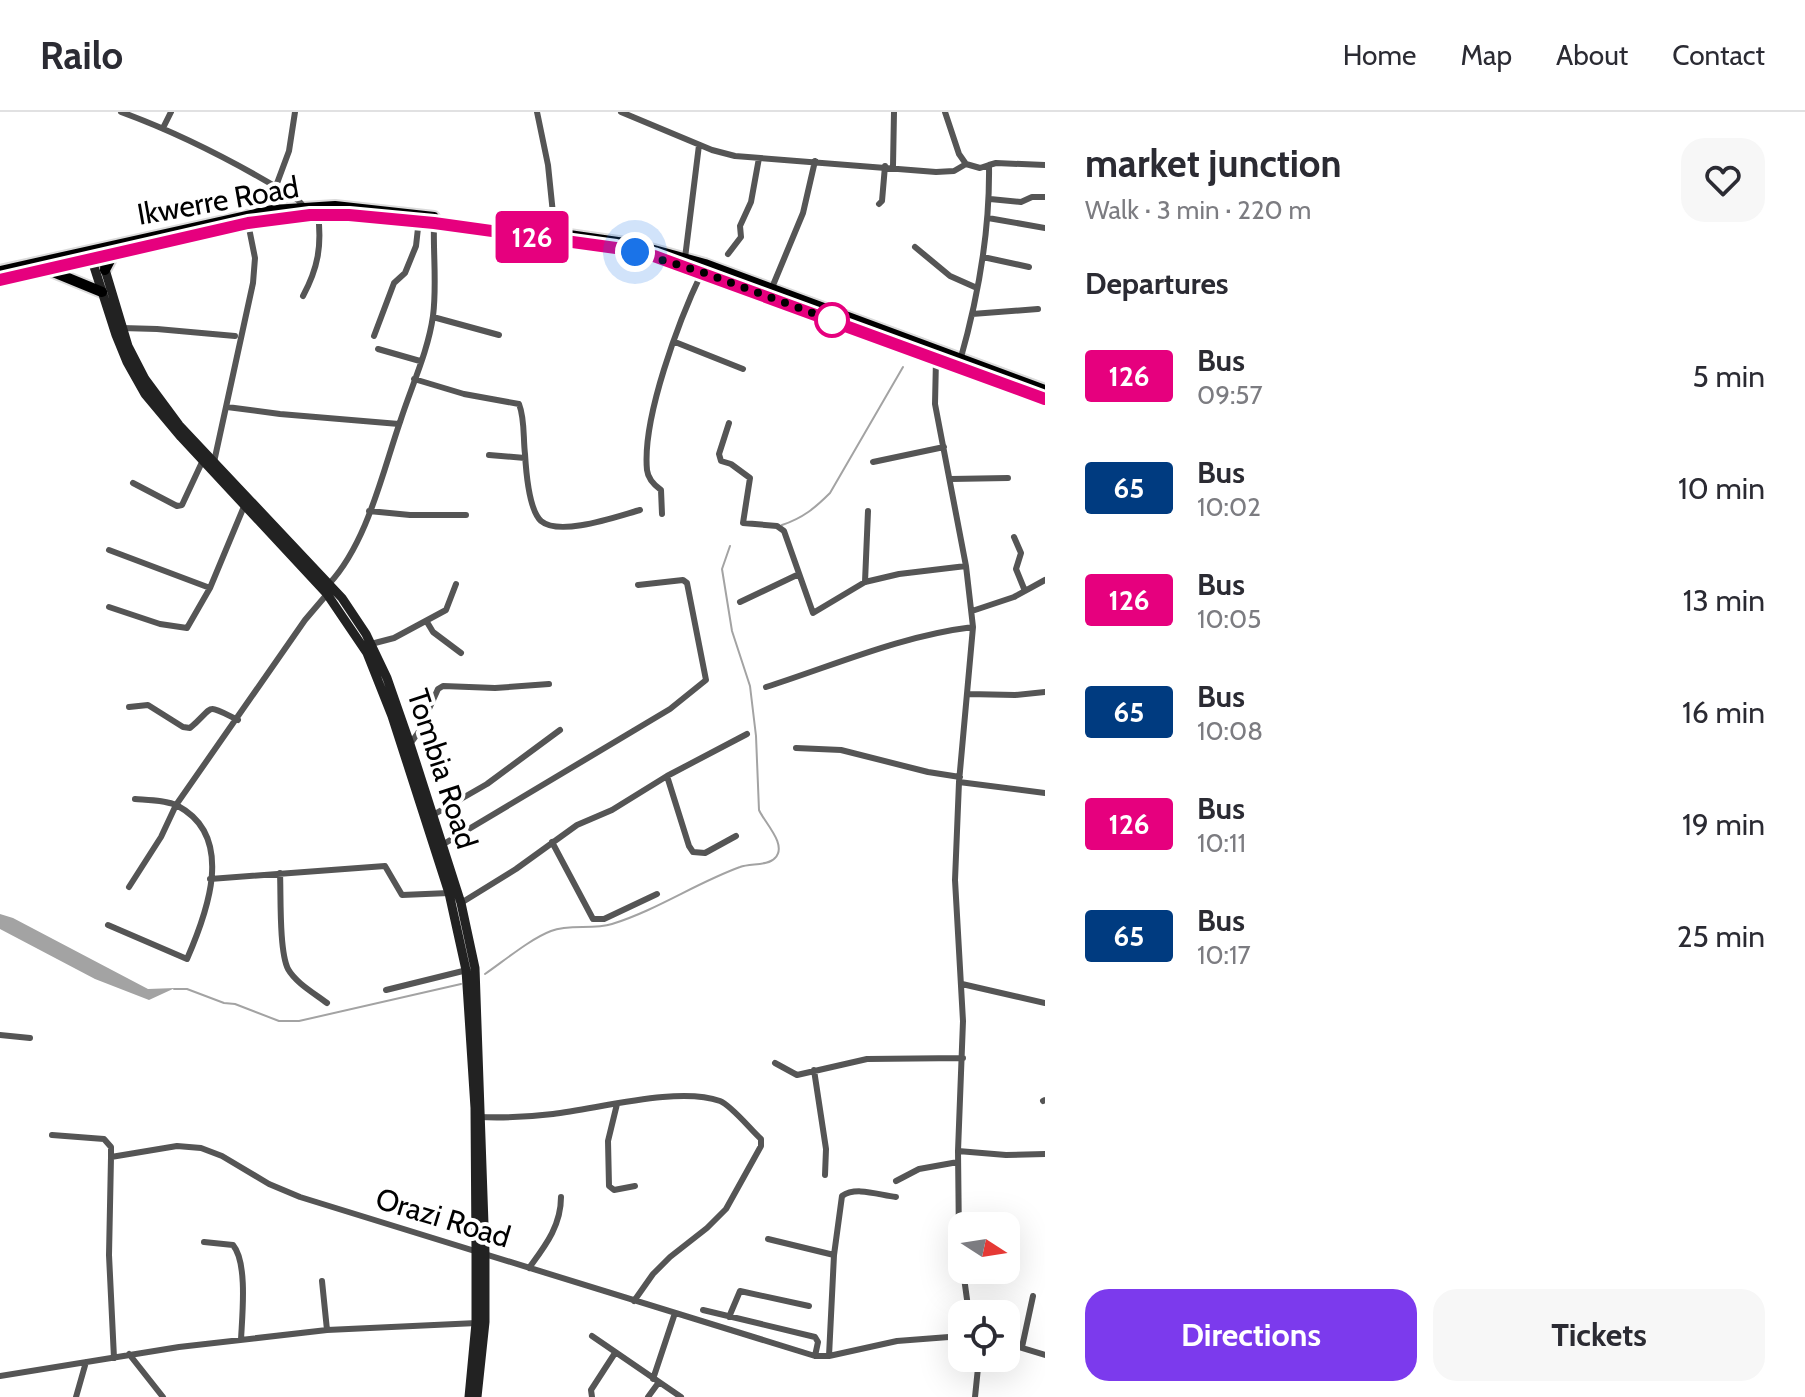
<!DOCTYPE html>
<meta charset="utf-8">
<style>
:root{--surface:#fff;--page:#f7f7f7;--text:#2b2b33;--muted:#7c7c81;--line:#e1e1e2;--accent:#7c3aed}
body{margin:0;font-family:Cabin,sans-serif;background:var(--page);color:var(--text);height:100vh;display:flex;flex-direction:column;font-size:30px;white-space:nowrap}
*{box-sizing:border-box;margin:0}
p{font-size:26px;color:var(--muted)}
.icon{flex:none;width:44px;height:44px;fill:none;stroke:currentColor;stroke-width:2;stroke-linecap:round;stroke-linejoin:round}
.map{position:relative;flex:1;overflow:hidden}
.sheet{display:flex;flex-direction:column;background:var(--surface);width:760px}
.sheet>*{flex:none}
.badge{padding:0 16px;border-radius:6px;font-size:28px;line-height:52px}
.needle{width:52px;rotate:102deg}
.tools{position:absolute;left:948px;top:1100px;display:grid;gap:16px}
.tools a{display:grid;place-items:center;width:72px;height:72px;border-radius:16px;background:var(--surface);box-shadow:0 8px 32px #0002;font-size:40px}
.you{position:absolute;width:40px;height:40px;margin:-20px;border:6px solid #fff;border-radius:50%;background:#1a73e8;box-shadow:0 0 0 12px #1a73e833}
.map>.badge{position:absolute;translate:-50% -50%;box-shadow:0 0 0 4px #fff}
h2{padding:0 40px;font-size:30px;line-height:72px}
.round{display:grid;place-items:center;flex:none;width:84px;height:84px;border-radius:24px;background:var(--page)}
.headline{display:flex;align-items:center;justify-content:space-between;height:136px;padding:0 40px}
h1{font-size:38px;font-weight:700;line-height:60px}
.primary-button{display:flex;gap:16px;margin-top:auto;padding:16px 40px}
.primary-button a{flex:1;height:92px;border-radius:24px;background:var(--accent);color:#fff;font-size:32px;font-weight:700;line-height:92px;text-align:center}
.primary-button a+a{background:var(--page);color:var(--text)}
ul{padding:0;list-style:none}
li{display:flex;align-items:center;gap:24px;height:112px;padding:0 40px}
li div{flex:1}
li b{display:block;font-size:30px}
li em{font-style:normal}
li .badge{min-width:88px;font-weight:700;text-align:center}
header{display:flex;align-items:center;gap:48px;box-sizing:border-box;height:112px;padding:0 40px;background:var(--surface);border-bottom:2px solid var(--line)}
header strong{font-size:38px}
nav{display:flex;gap:44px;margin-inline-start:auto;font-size:28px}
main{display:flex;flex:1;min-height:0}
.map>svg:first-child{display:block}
</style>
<header>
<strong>Railo</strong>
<nav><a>Home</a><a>Map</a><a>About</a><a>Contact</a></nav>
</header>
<main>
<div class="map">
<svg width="1045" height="1285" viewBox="0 0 1045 1285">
<rect width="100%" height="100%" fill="#fff"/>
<path fill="#a3a3a3" d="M0,802L13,806L148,877L175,876L149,888L95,867L0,817Z"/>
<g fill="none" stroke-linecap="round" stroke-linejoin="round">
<path stroke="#a3a3a3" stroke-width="2" d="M782,413C803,406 815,396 830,381L903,255
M485,862C504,849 530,827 551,819C570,812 593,818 612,812C657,798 696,771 740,755C750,751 768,754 775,746C788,733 764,710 759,698L756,624L750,574L732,519L722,457L730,434
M174,877H187L224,891L235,892L279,909H299L461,872"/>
<defs>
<path id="primary" d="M569,123L632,132L705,152L1045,278
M46,157L102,180
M105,158L114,141
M0,159L273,98L335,94L434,105
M0,168L274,106C353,97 430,111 508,121C557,128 606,133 654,144L1045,287"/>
</defs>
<use href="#primary" stroke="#dbdbdb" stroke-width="14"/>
<path stroke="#555" stroke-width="6" d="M121,0C184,23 241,53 298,88L305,96
M537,0L548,53L555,121
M621,0L712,38L735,44L936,60L954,59L966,52
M945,0L959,42L966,52L980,56L989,53C990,119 978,186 960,249
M163,16L171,0
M989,53L996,51L1045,53
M893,54L894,0
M276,74L289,39L295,0
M990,87L1021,90L1032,85H1045
M879,92L882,89L885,54
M988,106L1045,116
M915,135L950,164L977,176
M728,142L741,125L740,114L751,90L759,46
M983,145L1029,155
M685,146L699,33
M771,178L803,101L815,49
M303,184C318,156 322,134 318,102
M972,202L1038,197
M433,205L499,223
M122,216L157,217L235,224
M374,224L394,171L405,161L416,134L418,116L416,110
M675,230L743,257
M378,237L420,249
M936,247L935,292L966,454L973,515L959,670L955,768L963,909L958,1039L959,1129L969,1202
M414,267L464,282L519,292C525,307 523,326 525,342C526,359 529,398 541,409C560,425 618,404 640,398
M227,295L280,302L399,312
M729,311L719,342L721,349L731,352L750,366L743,411L777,414L784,419L813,501L865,470L899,462L966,454
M489,343L525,346
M214,350L253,171L255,146L248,111
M873,350L944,335
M951,367L1008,366
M133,371L177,394L182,393L203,348
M369,399L410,403H466
M662,402L661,378C654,373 648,367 647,358C642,306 679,208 702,160
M1014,425L1021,441L1016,457L1025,479
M109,438L210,476
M865,470L868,399
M329,472C367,431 382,362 400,310C411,275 428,240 433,204C437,174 433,142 434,111
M740,490L799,462
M109,495L160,512L187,516L210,476L245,392
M972,499L1014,485L1045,468
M427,510L433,520L461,541
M371,532L394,526L446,498L456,472
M766,575C835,553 900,524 973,515
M968,582L1015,583L1045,580
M129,595L148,593L183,615L190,616C216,594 203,591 238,608
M410,632L418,621L438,577L443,574L495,576L549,572
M796,636L841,638L928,660L960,665
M667,664L689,734L693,740L705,741L736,724
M959,670L1045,681
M433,703L487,672L560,618
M552,730L593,807H604L657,782
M442,733L670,597L706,568L687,471L683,468L638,473
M280,761C281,783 279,839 288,857C296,871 314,881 327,891
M210,767L385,754L402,783L449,781
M129,775L161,725L176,693L305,508L328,481
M461,791L516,757L577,713L612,698L667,664L747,622
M108,813L187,847C207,801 236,725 178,694C167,688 148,688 135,687
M962,872L1045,891
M386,878L467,858
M0,923L30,926
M775,951L797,963L867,947L963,946
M814,958L826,1037L825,1063
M1043,989L1045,988
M617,992L608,1029L609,1074L614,1078L635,1074
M478,1005C503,1006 528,1005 553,1002C598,997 678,974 720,989C731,993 751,1018 761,1027V1034L726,1097L707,1116L670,1145L653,1162L634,1189
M52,1023L104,1027L111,1035V1045
M958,1039L1006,1043L1045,1042
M896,1069L919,1057L958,1050
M768,1127L834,1143
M204,1130L233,1133C248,1151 242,1205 241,1228
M529,1156C545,1134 561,1114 561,1085
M322,1169L327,1218
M703,1198L815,1225L818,1230L815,1244
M729,1205L740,1179L809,1194
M592,1224L681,1285
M1006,1231L1045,1243
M1022,1235L1033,1184
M129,1242L163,1285
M829,1244L834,1143L842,1084C856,1074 879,1083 896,1085
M114,1246L109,1143L111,1045L177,1034L201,1036L222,1044L269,1072L300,1085L815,1244H829L897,1229L962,1224
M0,1264L179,1235L327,1218L477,1211
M653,1267L675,1201
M76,1285L86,1250
M592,1285L591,1278L615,1241
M648,1285L659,1270
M975,1285L979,1246"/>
<path stroke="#222" stroke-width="9" d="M90,142L116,223L127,250L145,282L181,325L327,482L367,541L392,604L449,781L466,858L475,996L476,1139V1211L469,1285
M104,154L128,234L145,267L179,313L342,486L366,522L387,566L410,632L461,791L475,856L485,1141V1210L477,1285"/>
<use href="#primary" stroke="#000" stroke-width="10"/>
</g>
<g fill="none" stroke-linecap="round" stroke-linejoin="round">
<defs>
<path id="line" d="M0,168L248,111L310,103H349L434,111L616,136L654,144L1045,287"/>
</defs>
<use href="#line" stroke="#fff" stroke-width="18"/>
<use href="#line" stroke="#e6007e" stroke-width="12"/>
<path stroke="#000" stroke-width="8" stroke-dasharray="0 14.4" d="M635,140L702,160L837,210L832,208"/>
</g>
<circle fill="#fff" stroke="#e6007e" stroke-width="4" cx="832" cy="208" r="16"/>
<g text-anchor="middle" stroke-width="8" stroke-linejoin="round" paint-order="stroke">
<g font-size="30" fill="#000" stroke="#fff">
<text transform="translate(218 89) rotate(-10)" y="10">Ikwerre Road</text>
<text transform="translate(442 657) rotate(72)" y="10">Tombia Road</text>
<text transform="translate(443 1106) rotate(17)" y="10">Orazi Road</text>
</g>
</g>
</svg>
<div class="tools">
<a><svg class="needle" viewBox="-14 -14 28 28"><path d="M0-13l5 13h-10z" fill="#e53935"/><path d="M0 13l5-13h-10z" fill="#7c7c81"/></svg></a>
<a><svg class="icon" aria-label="locate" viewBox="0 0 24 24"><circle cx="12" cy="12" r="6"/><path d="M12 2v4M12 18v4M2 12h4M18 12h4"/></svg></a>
</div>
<div class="you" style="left:635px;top:140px"></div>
<b class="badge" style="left:532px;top:125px;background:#e6007e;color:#fff">126</b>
</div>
<section class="sheet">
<div class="headline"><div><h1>market junction</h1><p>Walk · 3 min · 220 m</p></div><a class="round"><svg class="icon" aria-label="heart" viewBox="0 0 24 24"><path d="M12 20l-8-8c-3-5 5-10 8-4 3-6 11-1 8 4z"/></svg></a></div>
<h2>Departures</h2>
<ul>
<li><span class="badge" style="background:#e6007e;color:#fff">126</span><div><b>Bus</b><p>09:57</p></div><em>5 min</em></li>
<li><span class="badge" style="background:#003b80;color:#fff">65</span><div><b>Bus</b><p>10:02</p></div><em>10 min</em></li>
<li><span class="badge" style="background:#e6007e;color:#fff">126</span><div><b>Bus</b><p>10:05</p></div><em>13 min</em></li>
<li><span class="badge" style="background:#003b80;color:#fff">65</span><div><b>Bus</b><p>10:08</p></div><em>16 min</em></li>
<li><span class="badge" style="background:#e6007e;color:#fff">126</span><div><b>Bus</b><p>10:11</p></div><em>19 min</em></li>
<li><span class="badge" style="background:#003b80;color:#fff">65</span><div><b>Bus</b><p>10:17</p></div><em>25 min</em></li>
</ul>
<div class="primary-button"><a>Directions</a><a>Tickets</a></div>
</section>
</main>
